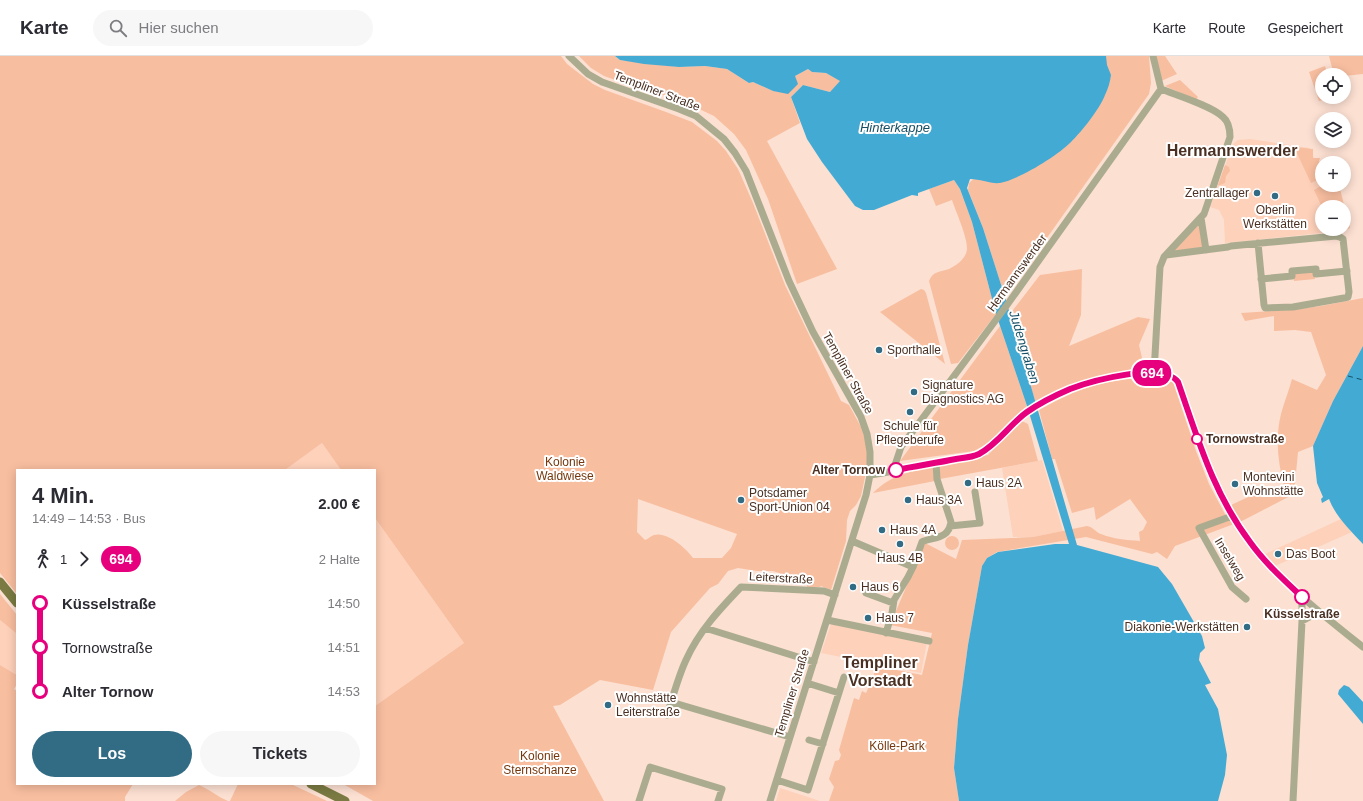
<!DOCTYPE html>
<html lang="de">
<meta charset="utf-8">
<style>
:root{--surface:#fff;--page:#f7f7f7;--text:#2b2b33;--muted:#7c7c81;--line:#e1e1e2;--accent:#316b84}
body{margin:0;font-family:Arial,sans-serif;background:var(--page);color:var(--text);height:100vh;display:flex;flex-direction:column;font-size:15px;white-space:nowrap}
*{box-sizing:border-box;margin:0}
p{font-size:13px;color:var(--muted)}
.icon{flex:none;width:22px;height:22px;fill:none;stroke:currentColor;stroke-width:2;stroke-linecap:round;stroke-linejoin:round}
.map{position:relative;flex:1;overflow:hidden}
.side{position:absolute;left:16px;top:413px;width:360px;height:316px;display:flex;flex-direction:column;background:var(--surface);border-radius:0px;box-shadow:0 2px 10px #0003}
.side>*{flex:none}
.badge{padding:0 8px;border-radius:13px;font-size:14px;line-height:26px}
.tools{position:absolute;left:1315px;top:12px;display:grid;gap:8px}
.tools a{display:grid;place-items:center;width:36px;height:36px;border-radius:50%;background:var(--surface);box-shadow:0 2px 10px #0003;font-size:20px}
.map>.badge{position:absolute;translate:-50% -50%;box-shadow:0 0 0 2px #fff}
.legs{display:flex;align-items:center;gap:6px;height:44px;padding:0 16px;font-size:13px}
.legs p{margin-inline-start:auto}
.summary{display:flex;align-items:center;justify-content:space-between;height:68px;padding:0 16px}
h1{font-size:22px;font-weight:600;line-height:30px}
.button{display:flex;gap:8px;margin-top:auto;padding:8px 16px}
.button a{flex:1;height:46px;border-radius:24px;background:var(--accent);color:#fff;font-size:16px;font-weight:600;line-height:46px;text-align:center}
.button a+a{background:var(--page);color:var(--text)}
ul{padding:0 16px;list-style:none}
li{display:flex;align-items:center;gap:14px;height:44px;font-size:15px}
li i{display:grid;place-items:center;width:6px;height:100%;margin:0 5px;background:currentColor}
li i::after{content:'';width:10px;height:10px;margin:-5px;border:3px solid;border-radius:50%;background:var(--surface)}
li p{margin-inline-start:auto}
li:first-child i{background:linear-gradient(#0000 50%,currentColor 0)}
li:last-child i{background:linear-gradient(currentColor 50%,#0000 0)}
header{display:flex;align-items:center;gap:24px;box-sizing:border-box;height:56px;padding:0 20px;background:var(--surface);border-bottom:1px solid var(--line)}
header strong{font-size:19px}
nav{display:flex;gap:22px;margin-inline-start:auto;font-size:14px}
.search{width:280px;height:36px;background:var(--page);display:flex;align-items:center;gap:10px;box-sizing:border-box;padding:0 14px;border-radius:22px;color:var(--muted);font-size:15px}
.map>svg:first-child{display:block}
</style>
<header>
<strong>Karte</strong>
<div class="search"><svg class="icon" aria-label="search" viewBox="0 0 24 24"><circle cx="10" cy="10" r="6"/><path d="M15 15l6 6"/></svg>Hier suchen</div>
<nav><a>Karte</a><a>Route</a><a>Gespeichert</a></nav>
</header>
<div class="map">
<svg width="1363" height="745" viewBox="0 0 1363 745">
<rect width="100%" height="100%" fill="#fce0d2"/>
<path fill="#fed1ba" d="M1250,83L1309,92L1320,114L1322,129L1339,151H1322V173H1332V176L1225,187L1224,164L1219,154L1210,151L1233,88L1238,84Z
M322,387L341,414H285Z
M1042,404L1063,475L1033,481H1013L1002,412Z
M375,462L464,587L375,650Z
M1341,463L1352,476L1275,510L1265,498Z
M0,564L17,578V619L0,609Z
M831,568L927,586L921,617L821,597Z
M780,732L820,745H776Z"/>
<path fill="#f8bea0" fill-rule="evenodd" d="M0,0H561L567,8L593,28L605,34L666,56L692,66L717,85L726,95L738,113L753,147L785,229L841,345L849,349L861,371L866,385L868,407L861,440L856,449L850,455L847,464L846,485L831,534L821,530L820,531H807V526L773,515H757L738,512L728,515L718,528L710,532L671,576L653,634L600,624L560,649L553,650L604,745H373L343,728H375V650L464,587L375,462V414H341L322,387L285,414H17V538L0,517ZM638,443L737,478L731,492L722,502H693C686,492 667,475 654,479C651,480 648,483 645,484L637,476Z
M579,0H615L620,4L679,11L705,10L727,13L749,27L753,26L773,35L795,20L808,13L812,16L826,17L841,25L830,36L803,29L791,41L800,67L767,85L837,213L797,228L768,143L746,94L734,78L714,60L680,44L621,26L604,20L591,12Z
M1106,0H1149L1151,27L1149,38L1005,241L983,172L968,134L969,127L1106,9Z
M1156,0H1165L1177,18L1161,25Z
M1329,0H1363V18L1344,20V19H1334Z
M1325,10L1328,19H1322V41H1332L1319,45L1309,16Z
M1180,24L1198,41L1196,44L1165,30Z
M1294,91L1313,93V102H1320L1319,105L1322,108V129H1339L1350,172L1338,178L1333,174L1332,173H1344V151H1322L1314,134L1321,130L1318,124L1311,127Z
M1225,109L1229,111L1230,115L1226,120L1225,127L1220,129H1218Z
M954,124L960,133L972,166L996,258L958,307L951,308L929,225C933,215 940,216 949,213C957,209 967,202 967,192C967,180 956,156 952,144L936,150L929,133Z
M1198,169L1200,170L1204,192L1177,195L1174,194Z
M1082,213L1081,259L1069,290L1138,261L1150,263L1139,289L1145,315C1125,317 1104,318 1084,324C1067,330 1052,339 1036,347L1024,311L1010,258L1040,219Z
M1314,214L1315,223L1294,225L1293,216Z
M921,233L924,234L926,237L945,308L880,256Z
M1363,242V290L1333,345L1313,390L1298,396L1294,438L1242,465L1175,490L1167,503L1157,496L1152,498L1086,481L997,496L987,502L982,510L968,589L958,663L954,712L959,745H829L834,731L829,723L835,705L839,704L841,699L839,694L854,642L859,644L862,635L866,637L873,622L876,610L922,619L932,577L890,569L925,487L956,503L962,484L1033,481L1087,470C1095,472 1095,476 1101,478C1113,483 1127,484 1140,485L1139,476L1143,474L1147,466L1130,443L1096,464L1094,451L1072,457L1055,403H1052L1039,354C1072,336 1092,327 1130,323C1147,322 1156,322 1173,326L1196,395L1209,428L1226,460L1231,449L1257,437L1284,430C1278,406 1275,383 1281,358C1284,346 1289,335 1292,323L1317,334L1326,319L1311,276L1295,274L1274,275V260L1245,265L1241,257L1290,254L1321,250Z
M1000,270L1027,350L990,386L974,395L900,405Z
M1022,365L1028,368L1038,405L940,423L937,410L988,399Z
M933,411L935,425L873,437C891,419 909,416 933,411Z
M945 487a7 7 0 1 1 14 0a7 7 0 1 1-14 0Z
M0,538L17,559V578L0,564Z
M0,609L17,619V628L14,633L17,635V728H133L125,741V745H0Z
M238,728H291L327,745H230Z
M199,729C209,733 218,741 228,745H175L186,736Z"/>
<path fill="#43aad4" d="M615,0H1106L1107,9L1111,19C1110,26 1108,33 1105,39C1099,54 1082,75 1071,86C1057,100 1020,123 1000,127C990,128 981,123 970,123L967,132L983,172L1005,241L1077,489L1158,511L1172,528L1202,580L1205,592L1200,597L1199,604L1211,627L1205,629L1218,653L1227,699L1225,719L1218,745H959L954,712L958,663L968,589L982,510L987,502L998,496L1055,488H1069L1027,350L996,258L972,166L960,133L954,124L918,137V140L912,139L874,154H863L855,150L822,106L807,83L791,41L803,29L830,36L840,25L826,17L812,16L808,13L795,20L798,28L788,38L773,35L753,26L749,27L727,13L705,10L679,11L644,8L620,4Z
M1363,290V488C1350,474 1336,461 1329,443L1322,447L1321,443L1323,441L1317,427L1313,390L1333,345Z
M1344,629L1349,631L1363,646V668L1338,638L1339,634Z"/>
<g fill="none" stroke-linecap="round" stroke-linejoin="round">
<path stroke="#164f65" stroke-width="1" stroke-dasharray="5 4" stroke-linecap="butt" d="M1348,320L1363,324"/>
<path stroke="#abac8f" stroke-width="7" d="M569,0L588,18L602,26L679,53L696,60L724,83L735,97L746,115L789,225L813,276L861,361L867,378L870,396V419L866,439L770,745
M1201,162L1206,194
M1166,199L1228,191L1231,190C1266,187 1301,183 1336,180L1340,181L1343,183L1349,236L1348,241L1344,242L1293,251L1265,252L1264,249L1258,187
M1261,223L1292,220V215L1316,213V218L1347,215
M1154,317L1160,211L1164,201L1204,158L1230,81C1230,73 1229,66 1223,61C1212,50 1176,39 1161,33
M893,415L901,391L1007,249L1161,33L1153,0
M870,419C895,415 920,410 945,405C955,403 967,402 978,399C993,394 1013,366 1028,356C1043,345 1062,336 1079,330C1099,323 1164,306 1178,326C1192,367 1204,409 1225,448C1257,508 1311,550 1363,591
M1232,460L1199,472L1232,531L1246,543
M950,470L980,467L975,436
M852,485L913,511L922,486L924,485C936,481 949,482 951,466L937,423L936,407
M866,537L893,547
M827,564L929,585
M1302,565L1319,556
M705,572L814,606
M886,577L892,557L894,544L908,521L913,511
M807,627L839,637
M671,646L790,681
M667,659C673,641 678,621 686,604C699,575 720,553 741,531L824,535L835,539
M809,684L823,688
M777,724L808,734L844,621
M639,745L650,711L722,733L718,745
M1293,745L1302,565V542"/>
<path stroke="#7a7a42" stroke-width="9" d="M0,526L17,547
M311,728L345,745"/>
</g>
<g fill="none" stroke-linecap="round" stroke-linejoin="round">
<defs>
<path id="line-1" d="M896,414C916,410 936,407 956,403C963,402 973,401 979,398C998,388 1010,368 1027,356C1040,347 1056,339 1070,333C1091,325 1163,305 1178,326C1198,383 1213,437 1250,486C1265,507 1284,524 1302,541"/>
</defs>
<use href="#line-1" stroke="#fff" stroke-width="9"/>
<use href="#line-1" stroke="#e6007e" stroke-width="6"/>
</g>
<g fill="#316b84" stroke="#fff" stroke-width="1.5">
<circle cx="1257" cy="137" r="4"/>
<circle cx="1275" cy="140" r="4"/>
<circle cx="879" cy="294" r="4"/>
<circle cx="914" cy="336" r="4"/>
<circle cx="910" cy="356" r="4"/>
<circle cx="968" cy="427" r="4"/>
<circle cx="1235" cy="428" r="4"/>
<circle cx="741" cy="444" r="4"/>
<circle cx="908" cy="444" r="4"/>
<circle cx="882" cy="474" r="4"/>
<circle cx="900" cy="488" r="4"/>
<circle cx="1278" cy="498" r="4"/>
<circle cx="853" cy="531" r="4"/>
<circle cx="868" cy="562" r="4"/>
<circle cx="1247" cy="571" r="4"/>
<circle cx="608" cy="649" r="4"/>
</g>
<g fill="#fff" stroke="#e6007e" stroke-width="2">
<circle cx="1197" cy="383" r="5"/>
<circle cx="896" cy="414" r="7"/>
<circle cx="1302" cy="541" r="7"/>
</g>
<g text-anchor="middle" stroke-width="4" stroke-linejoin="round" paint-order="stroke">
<g font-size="12" fill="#4a3022" stroke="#fff">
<text transform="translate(657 35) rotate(21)" y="4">Templiner Straße</text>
<text transform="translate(1017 217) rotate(-54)" y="4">Hermannswerder</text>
<text transform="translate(848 317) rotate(61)" y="4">Templiner Straße</text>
<text transform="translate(1230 503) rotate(59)" y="4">Inselweg</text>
<text transform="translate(781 522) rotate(3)" y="4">Leiterstraße</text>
<text transform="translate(792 637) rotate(-73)" y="4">Templiner Straße</text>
</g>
<g font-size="12" fill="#4a3022" stroke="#fff" text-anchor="start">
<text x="1249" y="141" text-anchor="end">Zentrallager</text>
<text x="1275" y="158" text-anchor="middle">Oberlin<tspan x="1275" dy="14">Werkstätten</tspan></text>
<text x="887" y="298">Sporthalle</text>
<text x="922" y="333">Signature<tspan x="922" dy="14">Diagnostics AG</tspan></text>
<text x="910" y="374" text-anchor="middle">Schule für<tspan x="910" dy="14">Pflegeberufe</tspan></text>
<text x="1243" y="425">Montevini<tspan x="1243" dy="14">Wohnstätte</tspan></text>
<text x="976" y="431">Haus 2A</text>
<text x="749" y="441">Potsdamer<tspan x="749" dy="14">Sport-Union 04</tspan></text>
<text x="916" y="448">Haus 3A</text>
<text x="890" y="478">Haus 4A</text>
<text x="1286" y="502">Das Boot</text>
<text x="900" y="506" text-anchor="middle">Haus 4B</text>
<text x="861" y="535">Haus 6</text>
<text x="876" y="566">Haus 7</text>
<text x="1239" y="575" text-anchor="end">Diakonie-Werkstätten</text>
<text x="616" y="646">Wohnstätte<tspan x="616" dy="14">Leiterstraße</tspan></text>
</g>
<g font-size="12" font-weight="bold" fill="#4a3022" stroke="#fff" text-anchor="start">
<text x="1206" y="387">Tornowstraße</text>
<text x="885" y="418" text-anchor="end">Alter Tornow</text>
<text x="1302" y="562" text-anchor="middle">Küsselstraße</text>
</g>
<g font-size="12" fill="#76370d" stroke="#fff">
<text x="565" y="410">Kolonie<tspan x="565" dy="14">Waldwiese</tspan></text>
<text x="897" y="694">Kölle-Park</text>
<text x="540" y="704">Kolonie<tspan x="540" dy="14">Sternschanze</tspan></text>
</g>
<g font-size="13" font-style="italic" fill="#164f65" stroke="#fff">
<text x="895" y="76">Hinterkappe</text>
<text transform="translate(1025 291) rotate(73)" y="5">Judengraben</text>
</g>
<g font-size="16" font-weight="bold" fill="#4a3022" stroke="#fff">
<text x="1232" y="100">Hermannswerder</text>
<text x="880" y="612">Templiner<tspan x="880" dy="18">Vorstadt</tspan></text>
</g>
</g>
</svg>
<div class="tools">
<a><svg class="icon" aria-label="locate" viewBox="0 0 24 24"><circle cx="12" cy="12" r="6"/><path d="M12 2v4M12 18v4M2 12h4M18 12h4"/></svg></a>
<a><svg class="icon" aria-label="layers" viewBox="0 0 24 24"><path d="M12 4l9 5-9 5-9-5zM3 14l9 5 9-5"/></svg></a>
<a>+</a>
<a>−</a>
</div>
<b class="badge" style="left:1152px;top:317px;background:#e6007e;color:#fff">694</b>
<section class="side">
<div class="summary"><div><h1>4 Min.</h1><p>14:49 – 14:53 · Bus</p></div><b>2.00 €</b></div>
<div class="legs"><svg class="icon" aria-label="walk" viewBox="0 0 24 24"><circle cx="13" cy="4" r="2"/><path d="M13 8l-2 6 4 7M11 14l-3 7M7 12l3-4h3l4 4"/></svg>1<svg class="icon" aria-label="forward" viewBox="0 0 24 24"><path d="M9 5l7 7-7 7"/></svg><b class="badge" style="background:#e6007e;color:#fff">694</b><p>2 Halte</p></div>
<ul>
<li><i style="color:#e6007e"></i><b>Küsselstraße</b><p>14:50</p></li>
<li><i style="color:#e6007e"></i><span>Tornowstraße</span><p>14:51</p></li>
<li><i style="color:#e6007e"></i><b>Alter Tornow</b><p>14:53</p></li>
</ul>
<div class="button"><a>Los</a><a>Tickets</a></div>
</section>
</div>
